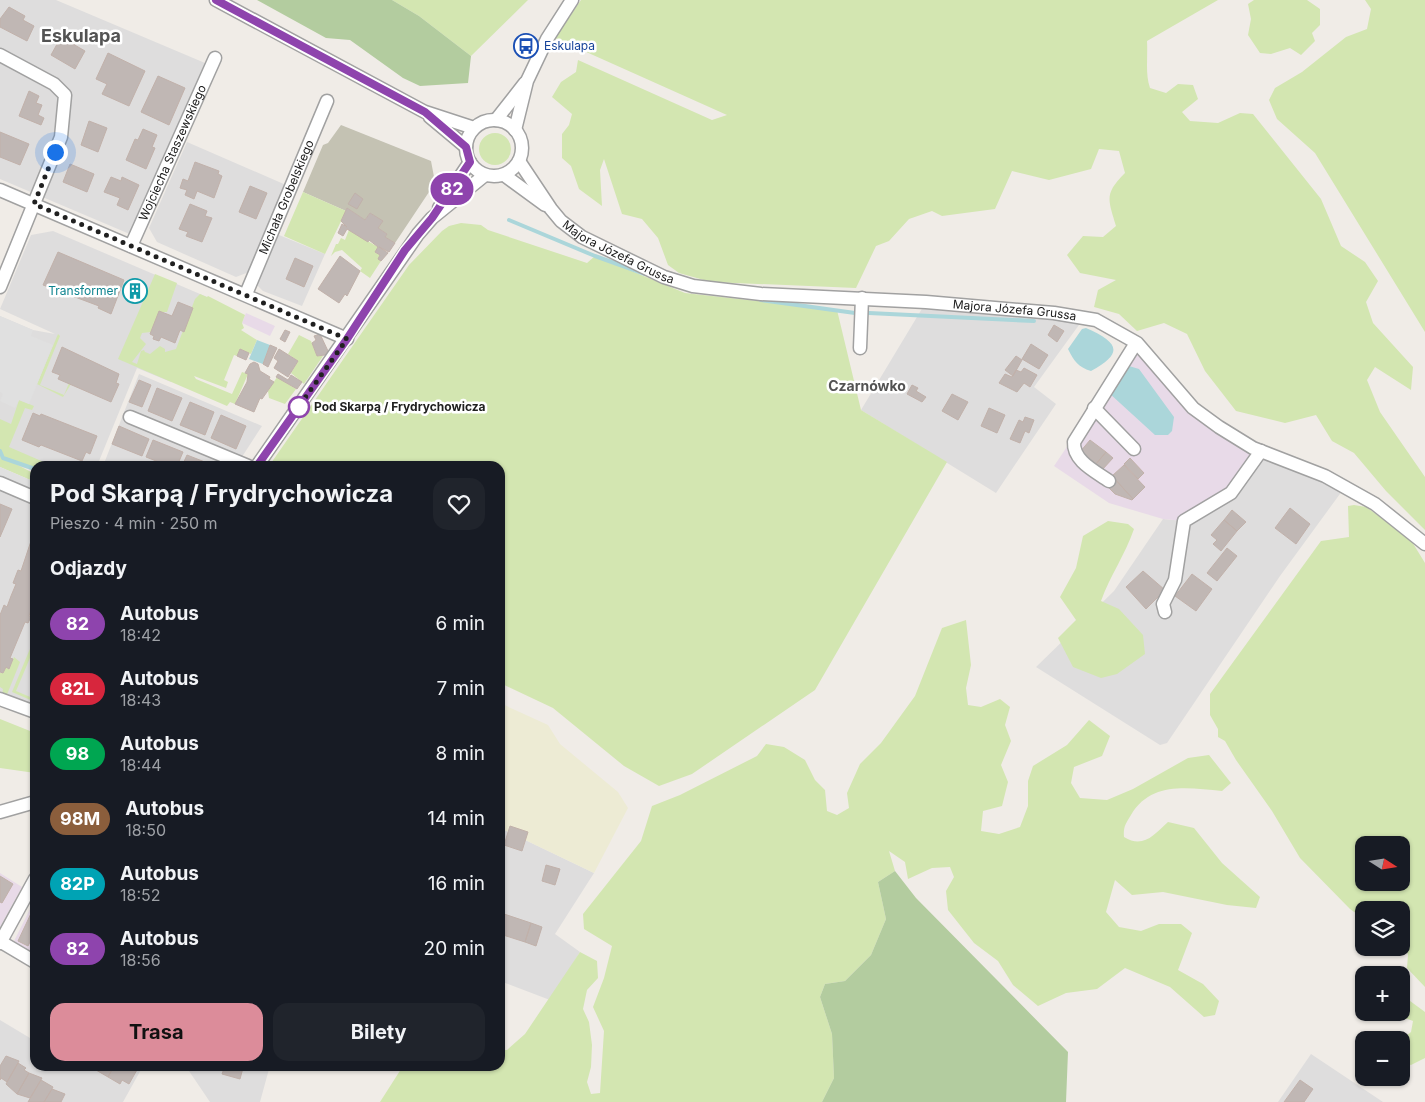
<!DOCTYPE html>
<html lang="pl">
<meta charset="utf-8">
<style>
:root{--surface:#171b24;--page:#20242c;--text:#f1f3f6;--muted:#9ea1a6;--accent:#dc8c9a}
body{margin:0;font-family:Inter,sans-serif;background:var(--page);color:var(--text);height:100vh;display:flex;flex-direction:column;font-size:19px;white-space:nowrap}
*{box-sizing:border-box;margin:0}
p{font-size:16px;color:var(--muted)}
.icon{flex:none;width:28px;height:28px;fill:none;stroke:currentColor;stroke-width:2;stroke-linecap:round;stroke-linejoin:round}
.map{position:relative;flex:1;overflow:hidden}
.side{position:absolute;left:30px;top:461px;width:475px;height:610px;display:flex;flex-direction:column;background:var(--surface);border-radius:15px;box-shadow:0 1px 4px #0004}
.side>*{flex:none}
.badge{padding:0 10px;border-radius:16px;font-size:18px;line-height:32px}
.needle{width:32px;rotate:102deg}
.tools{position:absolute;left:1355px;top:836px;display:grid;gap:10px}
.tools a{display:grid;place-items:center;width:55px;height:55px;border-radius:10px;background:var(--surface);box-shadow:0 1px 4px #0004;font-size:25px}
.you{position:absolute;width:25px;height:25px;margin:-12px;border:4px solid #fff;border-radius:50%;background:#1a73e8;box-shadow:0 0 0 8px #1a73e833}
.map>.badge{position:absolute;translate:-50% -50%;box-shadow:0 0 0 2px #fff}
h2{padding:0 20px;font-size:19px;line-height:45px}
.round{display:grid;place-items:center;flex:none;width:52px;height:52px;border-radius:15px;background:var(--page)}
.overview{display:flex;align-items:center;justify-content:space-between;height:85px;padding:0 20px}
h1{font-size:24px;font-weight:700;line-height:38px}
.cta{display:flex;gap:10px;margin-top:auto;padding:10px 20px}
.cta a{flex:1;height:58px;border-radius:15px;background:var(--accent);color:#111;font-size:20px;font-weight:700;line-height:58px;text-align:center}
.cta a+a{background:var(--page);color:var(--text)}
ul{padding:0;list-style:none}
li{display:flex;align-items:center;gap:15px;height:65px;padding:0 20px}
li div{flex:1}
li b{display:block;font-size:19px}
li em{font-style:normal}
li .badge{min-width:55px;font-weight:700;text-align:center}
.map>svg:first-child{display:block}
</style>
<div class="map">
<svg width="1425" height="1102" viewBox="0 0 1425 1102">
<rect width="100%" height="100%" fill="#f0ece7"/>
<path fill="#dedddd" d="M0,0H56L205,63L132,235L0,179Z
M187,142L286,185L249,272L236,277L157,242L149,228Z
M53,231L207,297L171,382L137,368L97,466H35V471L0,461V316L33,330L55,334L0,309L31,235Z
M279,235L325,254L302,306L263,291L257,285V278L271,245Z
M926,302L1084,318L1034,387L1056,404L996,493L861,410Z
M139,374L262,426L236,466H103Z
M1261,451L1345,487L1280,576L1167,743L1160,745L1036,667L1114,591L1163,519L1184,521Z
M0,483L35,498V712L0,699Z
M500,828L594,873L555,934L580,952L550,1000L500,981Z
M0,1020L35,1041V1066H143L123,1102H0Z
M1311,1054L1383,1102H1278Z
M190,1066H263L269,1069L260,1102H210L189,1071Z"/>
<path fill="#e8dae8" d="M246,313L275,326L270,336L242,323Z
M1137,343L1193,408L1253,447L1246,475L1184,521L1163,519L1109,503L1054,466Z
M0,873L22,887L0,927Z
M35,899V954L14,941Z"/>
<path fill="#c4c2b3" d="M341,125L431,161L435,182L433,186L395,243L385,237L387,234L378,228L382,221L370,213L365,220L347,208L346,211L303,192L323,145L328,143Z"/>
<path fill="#edebd4" d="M500,703L548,725L560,744L618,792L628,808L594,873L500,828Z"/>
<path fill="#d3e6b1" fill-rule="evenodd" d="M392,0H528L471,56L419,16Z
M581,0H1218L1147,41C1148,57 1145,74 1150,88L1166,93L1178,84L1193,85L1198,99L1182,112L1190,121L1218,123L1240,113L1253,114L1321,199L1341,246L1365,262L1378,281L1366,302L1373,323L1413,367L1411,390L1375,367L1367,380L1380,412L1425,477V530L1386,491L1354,453L1332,441L1316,415L1285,423L1236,411L1205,371L1187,334L1164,323L1137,331L1119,314L1094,307L1098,290L1116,280L1080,273L1067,255L1083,236L1103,237L1116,226C1108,199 1104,194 1125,173L1119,151L1099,149L1091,169L1049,180L1012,171L995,209L942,216L932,211L909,219L889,241L876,246L856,288L711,282L679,273L668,265L658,238L642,219L622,214L604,159L600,170L602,206L579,189L571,166L562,158V134L569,125L572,114L552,97L561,82L576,72L578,60L712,120L727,115L555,38Z
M1254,0H1307L1320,9V25L1312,33L1315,41L1301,55L1290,48L1271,54L1260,53L1248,35L1251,19L1248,4Z
M1365,0H1425V332L1315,153L1277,119L1269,100L1275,88L1302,72L1346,37L1367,29L1371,9Z
M479 149a16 16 0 1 1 32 0a16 16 0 1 1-32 0Z
M303,192L346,211L325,254L284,236Z
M461,223L481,225L488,230L587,263L595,256L685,293L837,310L861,410L947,462L815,690L692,774L659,786L624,766L553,708L500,683V466H269L409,265L442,231L449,226Z
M349,230L378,247L375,252L380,255L379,259L381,261L370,278L360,271L362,268L342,250L335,252L331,256L336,244H338L341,238L345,240Z
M155,274L177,283L167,312H161L151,332L142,333L140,338L146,344L132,362L137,364L141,351L144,350L145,352L150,354L160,346L165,349V352L176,349L195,299L200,294L207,297L208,296L245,315L242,323L244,328L241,330L257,340L251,354L240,349L237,356L234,355L224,380L228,382L226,388L194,376L196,379L232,394L242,372L248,374L235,404L230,402L227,406L118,359Z
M58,334L60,336L40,385L64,395L69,383L71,384L63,397L37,384Z
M299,335L311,341L317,356H323L304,384L291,373L298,361L288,354Z
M277,377L296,389L285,404L269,398L268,391Z
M19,400L34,406L32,410L25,408L9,447L53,466L35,467L6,459L35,474V482L0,467V419L11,424Z
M1354,505L1366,507L1409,537L1425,563V987L1407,968L1408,955L1401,934V910H1364V919L1350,909L1300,858L1272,811L1236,760L1225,741L1218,737V729L1210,715V694L1321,541L1349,537L1348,506ZM1364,845H1401V882H1364Z
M1108,521L1128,524L1134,529C1125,555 1110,576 1101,601L1119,609L1143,635L1145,654L1117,674L1101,678L1073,667L1058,638L1076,620L1060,597L1076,568L1083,536Z
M966,620L971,665L966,688L968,705L981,707L1000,699L1010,707L1005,725L1011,741L1001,765L1008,782L1002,806L983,811L981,831L999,834L1020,827L1028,806V781L1033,766L1067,745L1089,720L1110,736L1102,756L1074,767L1071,783L1080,798L1107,800L1133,789L1188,758L1209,755L1231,783L1222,791C1188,788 1151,781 1131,815C1126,823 1123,827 1124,837C1143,849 1154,835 1168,822L1194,828L1222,863L1260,897L1256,908L1227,905L1163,892L1132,895L1115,880L1106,912L1119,927L1141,931L1159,924H1181L1192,933L1178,970L1203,984L1219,1001L1215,1015L1204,1017L1170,987L1125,968L1097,989L1066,993L1038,1006L1013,985L998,961L974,943L948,910L946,891L954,877L950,867L932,868L908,879L905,862L889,851L895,871L878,882L886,919L871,955L845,981L825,984L820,997L832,1034L834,1078L822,1102H380L403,1066H500V1050H507L525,1034L580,952L597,961L598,978L587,990L583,1009L589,1022L592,1045L591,1067L587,1082L591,1094L600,1093L604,1031L593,1007L604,978L612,946L584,929L583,914L641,841L652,806L680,795L757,756L766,744L784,747L805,760L815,780L825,790L827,811L837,815L849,808L847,793L860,764L881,743L915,696L942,628Z
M32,644L35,646L16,691L35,699V702L12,692Z
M14,657L20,662L6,697L2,695L3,689L0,687V673H3L6,667L9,669Z
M0,719L35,733V773L0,768Z
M1401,990L1406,998L1425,1012V1058L1411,1065L1401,1062V1040L1411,1032L1413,1021C1398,1015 1391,1020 1377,1017L1374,1013L1401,1012Z"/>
<path fill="#b3cc9f" d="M257,0H392L419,16L471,56L468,83L420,86L403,78L350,40L326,38Z
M895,871L916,898L1068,1052L1066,1102H822L834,1078L832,1034L820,997L825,984L845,981L871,955L886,919L878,882Z"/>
<path fill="#e0e0e0" d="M0,316L33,330L31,336L53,345L29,404L19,400L15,408L0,401L3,394L0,392Z
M0,467L35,482V491L0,476Z"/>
<path fill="#abd6da" d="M1086,328C1118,342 1125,353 1091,371C1078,367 1074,361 1068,349L1082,329Z
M257,340L270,345L263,364L249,359Z
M1129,366L1139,369L1174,417L1172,431L1168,435H1155L1109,393Z"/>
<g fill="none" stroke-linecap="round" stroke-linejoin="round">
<path stroke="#abd6da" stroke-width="4" d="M509,220L595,256L645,274
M761,300L855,313
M869,313L1034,321
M0,451L3,458L35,469"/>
</g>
<path fill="#c0b7b4" stroke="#c1b1aa" d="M9,7L25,16L23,20L34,26L27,41L0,27V19Z
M61,37L85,51L75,69L51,55Z
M108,53L145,71L129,106L102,94L107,84L96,79Z
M158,76L185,88L169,125L141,112Z
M29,91L39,96L36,103L42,105L38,115L44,118L41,125L19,116Z
M89,121L107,128L98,152L81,145Z
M143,129L157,135L152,147L155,148L146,169L126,160L135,139L138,140Z
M0,132L29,144L20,165L0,157Z
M195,162L219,171L218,174L222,176L214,198L197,191L194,199L185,195L187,190L180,188L183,179L188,181Z
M70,164L94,174L87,192L63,182Z
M111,177L121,181L122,177L139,185L128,210L117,205L120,198L104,192Z
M250,186L267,193L256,219L239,212Z
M355,193L363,199L357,209L348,204Z
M190,204L207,211L205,216L212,218L202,242L186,236L188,232L179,229Z
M347,208L365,220L370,213L383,221L378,228L387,234L385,237L395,243L389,252L379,247L388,253L381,261L378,259L380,255L375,252L378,247L369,240L368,242L347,229L343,236L338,233L342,224L347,227L341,221Z
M58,252L124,280L111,314L98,308L99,306L43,285Z
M340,256L360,271L347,296L345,294L339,303L318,289Z
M295,258L313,266L304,287L286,279Z
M178,302L193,308L184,332L180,330L175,343L161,337L159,341L153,339L154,336L150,334L159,311L172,316Z
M1054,325L1064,331L1057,342L1048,335Z
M285,330L290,332L285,342L280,339Z
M320,334L328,351L325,355L317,356L312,343L316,340L314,336Z
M1031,344L1048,355L1039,369L1022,359Z
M270,345L277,348L268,367L263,364Z
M62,347L119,374L116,383L119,384L111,402L58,379L60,375L52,372Z
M240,349L249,353L246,360L237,356Z
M279,349L298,361L288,377L274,368L278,361L274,358Z
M1016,356L1022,360L1013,376L1005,370Z
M254,362L258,364L260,371L270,377L269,379L274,382L262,399L260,398L254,412L235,404L247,382L248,374L245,373L250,364Z
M1024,368L1037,375L1030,387L1024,383L1017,392L999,383L1005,374L1012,377L1016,370L1021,372Z
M278,374L288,380L291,375L302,382L297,389L276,377Z
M139,380L151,385L142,407L129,402Z
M912,385L918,388L916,391L926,397L922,402L907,394Z
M157,388L182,398L172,421L148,411Z
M952,394L968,402L958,420L942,411Z
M190,402L214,412L205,435L180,425Z
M989,408L1005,415L997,433L981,426Z
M33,413L40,416L41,414L97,436L90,454L86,452L82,461L41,445L39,447L22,440Z
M221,415L246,426L236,449L211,438Z
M1025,417L1034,420L1029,433L1025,431L1020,443L1010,439L1019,420L1023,422Z
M119,426L149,439L142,456L112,444Z
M153,440L183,452L177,466H169L146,457Z
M1090,440L1106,452L1096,464L1080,452Z
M1106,452L1113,458L1102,470L1096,464Z
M187,455L215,466H182Z
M1130,458L1144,473L1138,479L1124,464Z
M1124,465L1145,487L1133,499L1112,476Z
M1115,479L1133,499L1132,500L1115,494L1108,487Z
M0,504L12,509L0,537Z
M1290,508L1310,524L1296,544L1275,528Z
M1232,510L1246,522L1237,531L1224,520Z
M1224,520L1237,531L1221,551L1213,544L1217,540L1211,535Z
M33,535L35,536V600L29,616L31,617L28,623L25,622L10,658L13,659L9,669L6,667L3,673L0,672V615L4,605L7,607L11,596L16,584L13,583L18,570L21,571Z
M1227,548L1237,556L1217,581L1207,573Z
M1143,571L1165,590L1146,609L1126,587Z
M1192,574L1212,589L1196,611L1175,596Z
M510,826L528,832L522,851L504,845Z
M546,865L560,869L555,885L542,881Z
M0,876L13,884L2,903L0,902Z
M35,905V932L28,946L18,941Z
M501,913L531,923L525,942L500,934Z
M531,923L542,927L536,946L525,942Z
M6,1056L19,1061L7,1082L1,1078L0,1080V1066Z
M18,1063L26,1068L24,1070L29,1073L17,1094L6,1084Z
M98,1066H114L108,1077L96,1070Z
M114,1066H134L138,1068L129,1084L122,1080L120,1084L108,1077Z
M225,1066L243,1068L240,1079L222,1074Z
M29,1073L42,1078L30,1098L17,1094Z
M41,1080L53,1087L44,1102H28Z
M1300,1080L1313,1089L1304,1102H1284Z
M52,1089L65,1094L61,1102H44Z"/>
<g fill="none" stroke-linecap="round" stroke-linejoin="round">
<defs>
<g id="minor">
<path d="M216,0L425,112L474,128"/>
<path d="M0,55L54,84L65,95L61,137L0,287"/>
<path d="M430,117L466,147"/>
<circle cx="494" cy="148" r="28"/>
<path d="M496,120L525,83"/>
<path d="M515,130L527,81L547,39L572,0"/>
<path id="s1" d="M519,161L551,209L561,221L582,237L664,277L693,286L761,294L926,302L1054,313L1096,320L1137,343L1193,408L1219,427L1253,448L1325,476L1375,504L1425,544"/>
<path d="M504,175L545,205"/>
<path d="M0,190L347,339"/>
<path d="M439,208L470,162"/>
<path id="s2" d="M131,246L215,58"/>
<path id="s3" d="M246,294L327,101"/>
<path d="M860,348L862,298"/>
<path d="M1094,408L1134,449"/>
<path d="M130,417L248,466"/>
<path d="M257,466L418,234L432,218L485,175"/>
<path d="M1109,481C1095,471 1073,461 1074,442L1136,343"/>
<path d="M0,483L35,498"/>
<path d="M1165,612L1163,604L1175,580L1184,521L1231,493L1261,451"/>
<path d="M0,699L35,712"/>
<path d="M0,812L35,802"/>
<path d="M1,942L35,962"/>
<path d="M0,943L35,879"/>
</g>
</defs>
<use href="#minor" stroke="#a1a1a1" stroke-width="15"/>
<use href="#minor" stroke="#fff" stroke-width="12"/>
</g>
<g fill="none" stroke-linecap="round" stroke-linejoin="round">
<defs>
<path id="line" d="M216,0L425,112L466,147L470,162L432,218L405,250L347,339L257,466"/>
</defs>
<use href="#line" stroke="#fff" stroke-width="11"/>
<use href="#line" stroke="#8e44ad" stroke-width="8"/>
<path stroke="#202020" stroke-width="5" stroke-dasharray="0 9" d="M55,152L34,204L347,339L297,409L299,407"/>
</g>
<defs>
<symbol id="bus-ring" viewBox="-11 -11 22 22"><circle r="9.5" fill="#fff" stroke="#1a4fb4" stroke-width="1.5"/><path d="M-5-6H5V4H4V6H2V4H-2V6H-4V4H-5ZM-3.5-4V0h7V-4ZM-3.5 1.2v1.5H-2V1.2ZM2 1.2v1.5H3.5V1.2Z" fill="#1a4fb4"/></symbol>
<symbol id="building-ring" viewBox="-11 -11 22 22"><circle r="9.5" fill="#fff" stroke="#0f9aa8" stroke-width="1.5"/><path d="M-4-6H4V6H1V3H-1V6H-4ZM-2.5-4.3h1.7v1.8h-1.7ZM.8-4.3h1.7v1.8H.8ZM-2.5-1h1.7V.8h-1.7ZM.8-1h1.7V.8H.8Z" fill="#0f9aa8"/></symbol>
</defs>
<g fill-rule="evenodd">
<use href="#bus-ring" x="512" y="32" width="28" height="28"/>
<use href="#building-ring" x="121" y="277" width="28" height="28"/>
</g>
<circle fill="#fff" stroke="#8e44ad" stroke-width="2.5" cx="299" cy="407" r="10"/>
<g text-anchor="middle" stroke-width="5" stroke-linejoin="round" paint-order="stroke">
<g font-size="12" fill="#164399" stroke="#fff" text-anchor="start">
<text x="544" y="50">Eskulapa</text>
</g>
<g font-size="12" fill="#202020" stroke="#fff">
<text dy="4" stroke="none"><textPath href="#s2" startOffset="102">Wojciecha Staszewskiego</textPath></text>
<text dy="4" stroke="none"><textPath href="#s3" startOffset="105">Michała Grobelskiego</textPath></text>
<text dy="4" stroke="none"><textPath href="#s1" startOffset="139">Majora Józefa Grussa</textPath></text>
<text dy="4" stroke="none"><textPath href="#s1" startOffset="544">Majora Józefa Grussa</textPath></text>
</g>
<g font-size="12" fill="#0d838f" stroke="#fff" text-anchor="end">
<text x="118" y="295">Transformer</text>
</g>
<g font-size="12" font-weight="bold" fill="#202020" stroke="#fff" text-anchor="start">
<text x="314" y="411">Pod Skarpą / Frydrychowicza</text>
</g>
<g font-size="14" font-weight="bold" fill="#535353" stroke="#fff">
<text x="867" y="391">Czarnówko</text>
</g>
<g font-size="18" font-weight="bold" fill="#535353" stroke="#fff">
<text x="81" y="42">Eskulapa</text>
</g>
</g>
</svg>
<div class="tools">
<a><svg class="needle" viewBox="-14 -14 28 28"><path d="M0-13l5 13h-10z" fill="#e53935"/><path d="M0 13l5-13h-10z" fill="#9ea1a6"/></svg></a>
<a><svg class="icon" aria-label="layers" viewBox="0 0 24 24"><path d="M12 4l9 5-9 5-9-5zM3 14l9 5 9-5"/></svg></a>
<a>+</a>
<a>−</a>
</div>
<div class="you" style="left:55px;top:152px"></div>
<b class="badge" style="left:452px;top:189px;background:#8e44ad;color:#fff">82</b>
<section class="side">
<div class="overview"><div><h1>Pod Skarpą / Frydrychowicza</h1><p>Pieszo · 4 min · 250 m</p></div><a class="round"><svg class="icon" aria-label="heart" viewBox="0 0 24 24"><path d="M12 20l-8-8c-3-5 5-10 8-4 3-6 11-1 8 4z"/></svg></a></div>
<h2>Odjazdy</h2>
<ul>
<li><span class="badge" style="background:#8e44ad;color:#fff">82</span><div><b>Autobus</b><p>18:42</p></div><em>6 min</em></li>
<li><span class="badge" style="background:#d7263d;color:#fff">82L</span><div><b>Autobus</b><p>18:43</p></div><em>7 min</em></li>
<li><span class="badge" style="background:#00a651;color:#fff">98</span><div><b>Autobus</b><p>18:44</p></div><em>8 min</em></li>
<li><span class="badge" style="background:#8b5e3c;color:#fff">98M</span><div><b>Autobus</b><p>18:50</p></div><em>14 min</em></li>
<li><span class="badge" style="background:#00a3b4;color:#fff">82P</span><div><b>Autobus</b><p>18:52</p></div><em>16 min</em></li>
<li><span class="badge" style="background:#8e44ad;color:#fff">82</span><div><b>Autobus</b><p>18:56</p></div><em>20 min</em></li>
</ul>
<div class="cta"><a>Trasa</a><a>Bilety</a></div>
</section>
</div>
